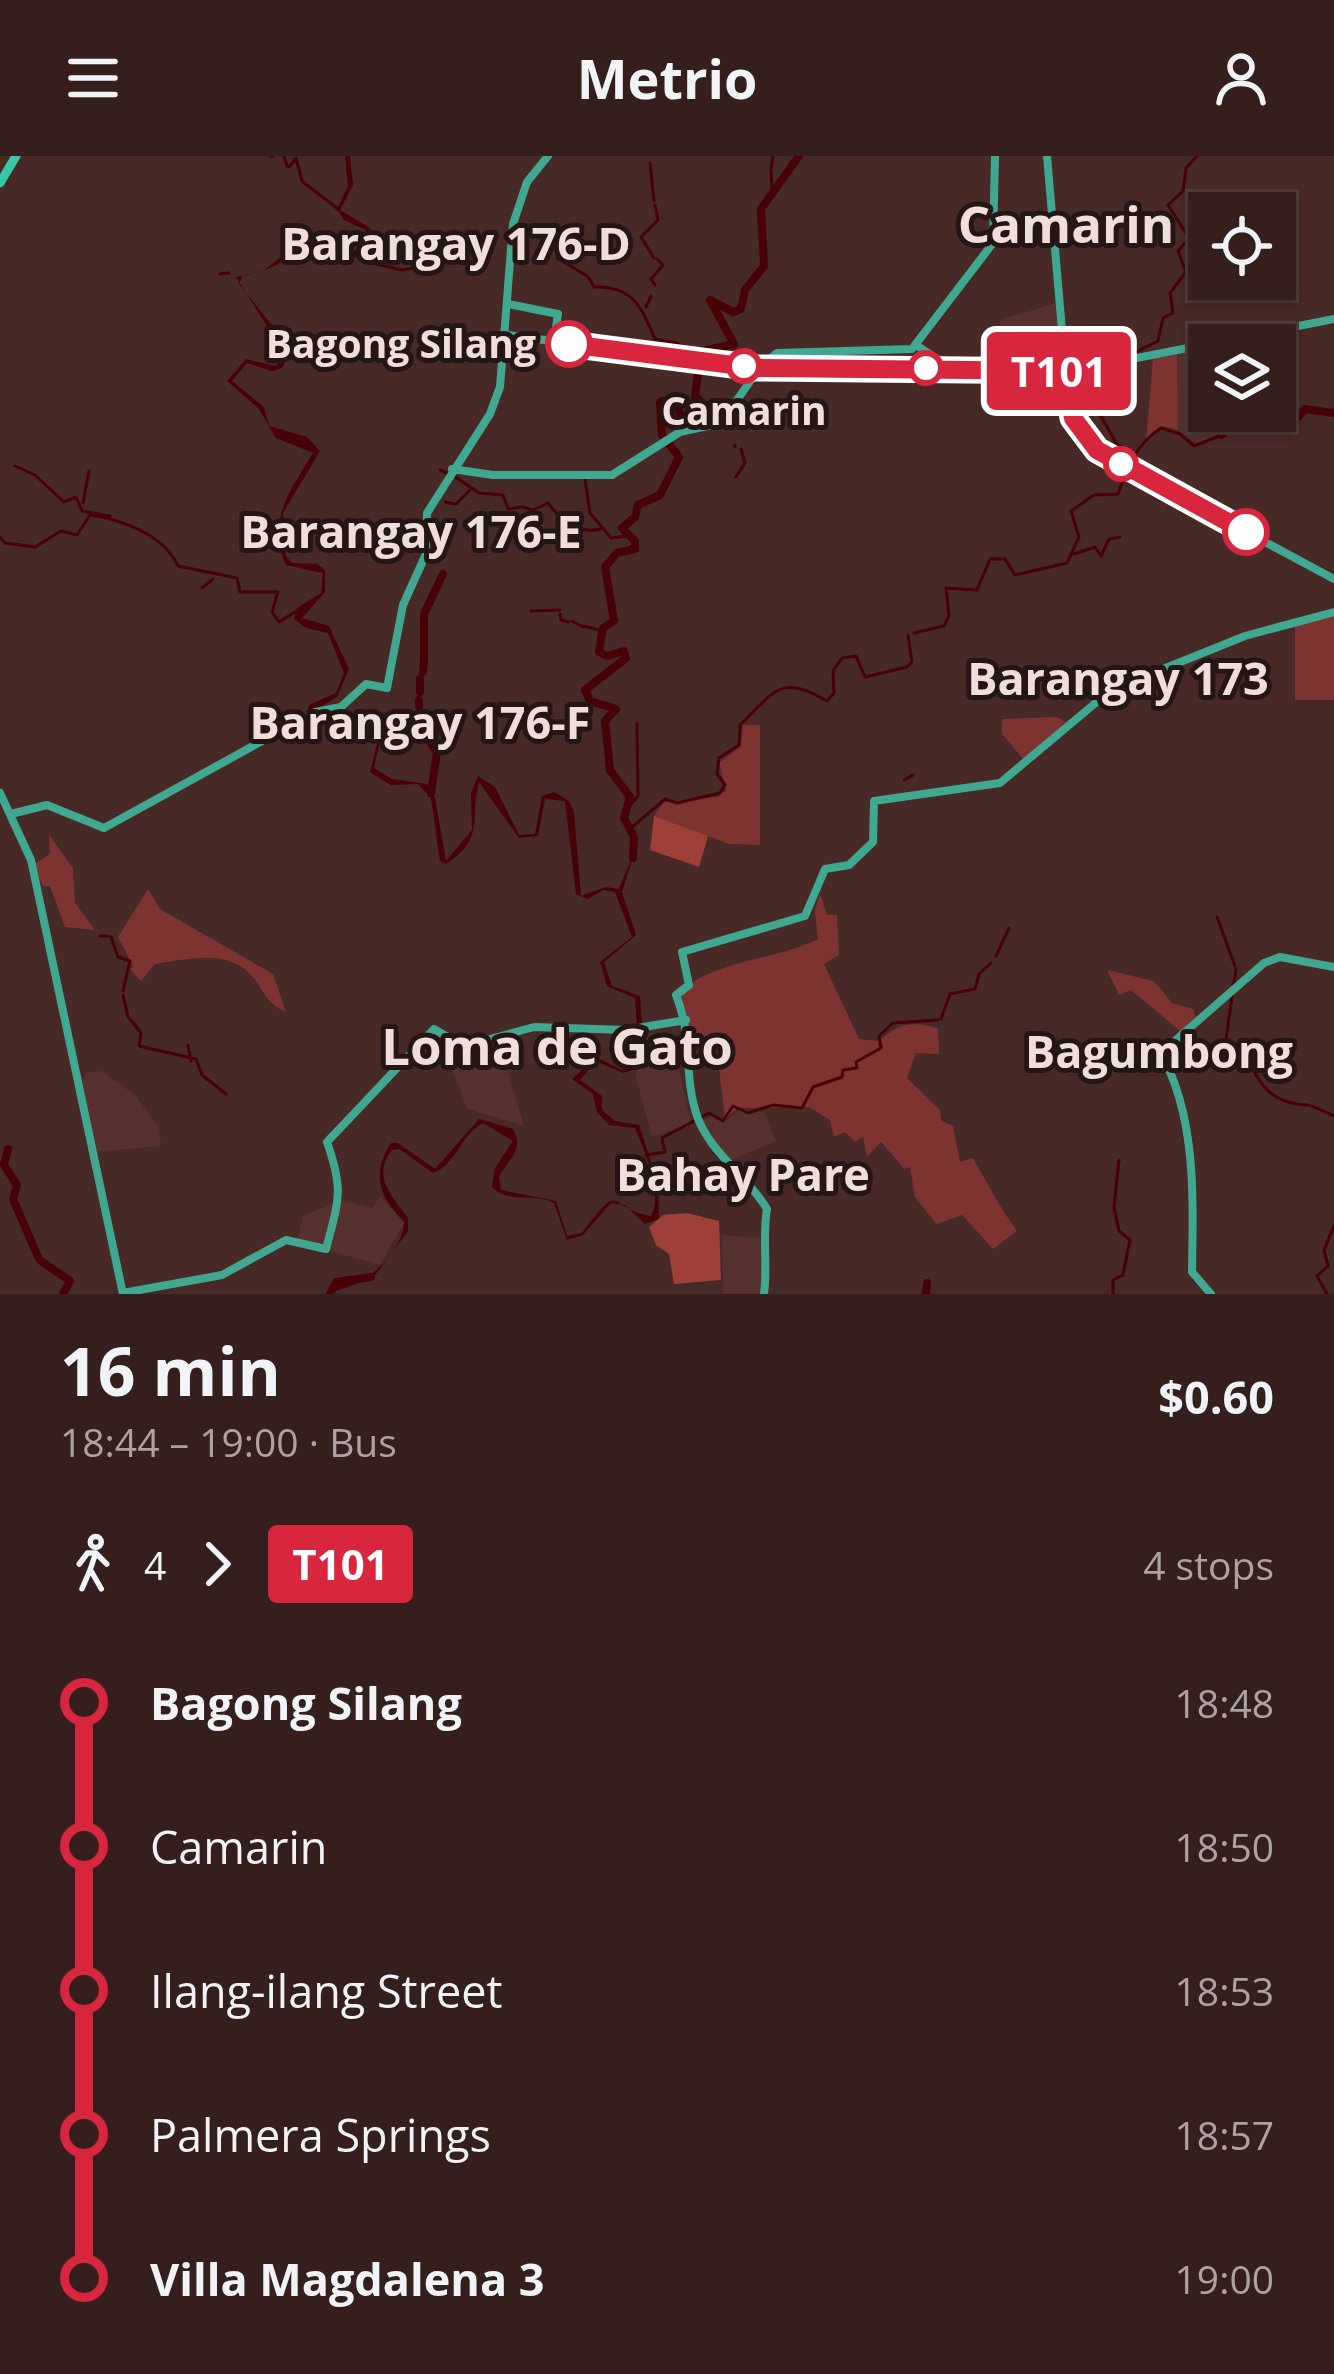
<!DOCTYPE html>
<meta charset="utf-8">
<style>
:root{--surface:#351f1c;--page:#3d2725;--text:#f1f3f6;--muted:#aaa2a3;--line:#4f3d3b}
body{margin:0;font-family:"Open Sans",sans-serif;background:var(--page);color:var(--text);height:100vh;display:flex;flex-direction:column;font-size:45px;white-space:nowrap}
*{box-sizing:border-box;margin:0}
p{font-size:39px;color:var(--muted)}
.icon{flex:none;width:66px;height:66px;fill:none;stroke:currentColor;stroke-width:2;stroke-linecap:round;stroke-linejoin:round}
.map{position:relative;height:1138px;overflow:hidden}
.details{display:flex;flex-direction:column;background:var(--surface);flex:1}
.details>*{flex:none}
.badge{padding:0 24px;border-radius:9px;font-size:42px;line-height:78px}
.controls{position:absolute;left:1188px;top:36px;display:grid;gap:24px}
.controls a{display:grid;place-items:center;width:108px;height:108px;border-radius:0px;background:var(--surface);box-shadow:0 3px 9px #0004,0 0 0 3px var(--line);font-size:60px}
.map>.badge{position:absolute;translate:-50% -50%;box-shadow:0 0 0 6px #fff}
.legs{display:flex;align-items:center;gap:18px;height:132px;padding:0 60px;font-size:39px}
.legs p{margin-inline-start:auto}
.overview{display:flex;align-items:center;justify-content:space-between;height:204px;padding:0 60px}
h1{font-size:66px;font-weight:700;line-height:90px}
ul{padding:0 60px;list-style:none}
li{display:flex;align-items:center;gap:42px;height:144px;font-size:45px}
li i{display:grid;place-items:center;width:18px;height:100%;margin:0 15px;background:currentColor}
li i::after{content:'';width:30px;height:30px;margin:-15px;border:9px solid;border-radius:50%;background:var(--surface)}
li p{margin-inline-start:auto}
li:first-child i{background:linear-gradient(#0000 50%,currentColor 0)}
li:last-child i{background:linear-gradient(currentColor 50%,#0000 0)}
header{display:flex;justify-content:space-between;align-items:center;height:156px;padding:0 60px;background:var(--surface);font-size:54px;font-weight:700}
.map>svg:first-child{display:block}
</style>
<header><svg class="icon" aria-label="menu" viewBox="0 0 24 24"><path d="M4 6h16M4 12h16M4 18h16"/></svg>Metrio<svg class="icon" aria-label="person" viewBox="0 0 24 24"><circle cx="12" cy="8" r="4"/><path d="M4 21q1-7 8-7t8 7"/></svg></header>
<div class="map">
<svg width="1334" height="1138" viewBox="0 0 1334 1138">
<rect width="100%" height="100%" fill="#472926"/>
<path fill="#56312e" d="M1056,147L1059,180L1001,190L1000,164Z
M1209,190V255H1243V266L1198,288L1178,274L1177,196Z
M434,874L499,884L524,970L467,953L450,907L427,914L416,892Z
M644,901L679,912L691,968L652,981L635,918Z
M102,915L135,939L159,971L161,990L95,996L81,934L86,916Z
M740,954L764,956L776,985L732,1004L716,992L702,965L714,959L727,964Z
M380,1040L404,1067L380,1109L297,1086L303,1060L340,1044L373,1052Z
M722,1079L760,1082L767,1107L762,1138H723Z"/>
<path fill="#7d332f" d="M1177,196L1178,274L1162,270L1146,285L1153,202Z
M1334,458V544H1295V470Z
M1057,561L1066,566L1025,605L1002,578V563Z
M743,569H760V689L729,688L654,660L664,646L718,641L726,634L719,607L741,590Z
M49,679L73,712L75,747L95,774L65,771L50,730H43L33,709L50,698Z
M148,733L160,753L273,818L286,856C260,843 265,832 248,816C223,793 184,804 155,808L141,825L130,813L133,810L118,781Z
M820,737L827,759H837L839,799L824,808L859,883L879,885C902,865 911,866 938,872L939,898L916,897L907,922L940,954L941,964L953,970L960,1006L973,1002C989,1030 999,1050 1017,1075L993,1093L962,1059L936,1068L915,1041L910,1011L904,1013L881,986L867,1001L863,981L855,986L845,976L834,981L830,964L809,951L737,952L725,964L717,895L729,890L726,877L692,882L678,839C707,805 777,804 818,783L815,755Z
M1107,814L1154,825L1172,847L1193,853L1196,862L1181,876L1131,834L1119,839Z"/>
<path fill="#9e3f3a" d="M654,660L708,680L699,711L650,694Z
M687,1057L719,1065L721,1124L674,1128L669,1098L656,1089L649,1071L663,1059Z"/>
<path fill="#480105" d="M345,0H350L353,29L340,54L370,72L376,88C350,112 327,106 297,95C278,110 266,115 242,120L239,128L287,188L289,199L282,212L272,215L247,207L232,225L264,251L269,270L307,281L320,295L283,357L286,400L292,407L317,408L325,414V436L302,462L329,470L349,513L337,541L312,556L335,566L371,553L386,559L374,612L392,623L427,628L435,642L446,705L472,674L471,637L478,620L495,631L519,679L535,678L542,640L554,636L569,645L574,656L581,740L606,731L619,733L635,694L622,736L636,779L604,806L612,830L640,840L642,871H637L635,842L607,830L600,806L632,781L615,736L603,734L588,743L576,738L565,645L545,643L538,680L519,682L479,626C469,664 486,682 446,708L440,705L431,642L418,628L391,629L370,616L383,564L372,559L339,572L307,560L309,549L336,537L344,517L328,477L306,472L294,463L297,452L321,437L323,417L286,409C266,365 291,333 313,297L276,282L259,253L227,225L246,203L275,210L286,200L236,121L263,115L294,91L343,102L372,84L370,76L344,64L337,53L348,30Z
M637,874H642L644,891L636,913L623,917L596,905L580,924L602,940V954L615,965L639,969L658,1027L659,1063L645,1068L625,1049L611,1047L583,1079L567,1084L554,1047C534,1036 508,1048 492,1031L495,1012L513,985L483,967C460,979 457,1008 433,1017L399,993L392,994C371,1020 392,1040 408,1062V1075L373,1122L327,1138L332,1126C343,1124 353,1127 363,1123C382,1114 405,1085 404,1065C379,1041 371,1018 391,987H398L435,1013L479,963L513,973C525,995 508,1002 499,1021L501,1034L556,1045L567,1080L582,1077C624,1021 606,1053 651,1060C664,1038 644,994 635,972L609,969L597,956L593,938L572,923L596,901L622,914L636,904L641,891Z"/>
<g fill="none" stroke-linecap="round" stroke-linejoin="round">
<path stroke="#480105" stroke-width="3" d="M270,0H273
M284,0L287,10
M650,7L654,45
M289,11L296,2L302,25
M771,12L773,0
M771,14L772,34
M303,26L338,53
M365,95L372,107L402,114
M557,102L587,120
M654,102L641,81L658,64L655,49
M427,108L439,105
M403,114L418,111
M220,118L229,117
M589,122L594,131C633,130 641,150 655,183L677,187L692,199
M655,129L651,123L663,109L657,103
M646,151L651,140
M1128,200L1158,185L1163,162L1173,157L1170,137L1186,116L1178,95L1189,82L1168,49L1183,35L1186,12L1197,0
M1109,212L1120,223V235L1105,243L1098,255L1116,287L1134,300
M735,291V289
M15,310L35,319L64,346L76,341L82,355L110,360
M440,314L447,317
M454,320L479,337L503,339L508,353L520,351
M736,321L745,307L741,293
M585,323L590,357L611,382L628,380
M445,346L456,348L470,334
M83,347L89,315
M523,351L533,354L548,347C563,367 578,378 601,373
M0,381L5,387L35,391L61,375L77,379L90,359C118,363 163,377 178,410L237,422L240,436H278L272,456L279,466L297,455
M1074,398L1095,391L1101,400L1109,383L1120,381
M202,432L213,423
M531,455L560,454
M560,458L561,464L569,466
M572,465L583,471
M584,470L603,475
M914,477L944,470L949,460L946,432L977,434L990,403H1005L1015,419L1067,407L1079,381L1071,355L1094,339L1118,338C1127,312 1136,288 1161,272L1180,278L1194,290L1222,279
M904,624L913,619
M632,647L638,640L637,567
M629,649H630
M631,672L665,643L677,647L720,637L725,629L717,618L719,602L739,589L740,569C776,534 780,518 827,545L834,537L833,515L842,502L856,500L865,521L907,511L912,506L908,479
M1217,761L1235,810
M100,780H108
M111,781L118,801L130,805L123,835
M996,800L1009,772
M1236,813L1226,883L1244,894C1259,928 1269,948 1309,949
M980,817L991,807
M123,839L128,861
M130,863L141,877L139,890L196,903L202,919L226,938
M941,863L950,838L975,833L979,818
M188,889L191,905
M1312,950L1334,960
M646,999L665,996L662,982L709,957L723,965L733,950L748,957L773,949L802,952L813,931L842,921L843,914L857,912L856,906L881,892L879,880L893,867L938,864
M1113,1138V1124L1123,1119L1130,1084L1119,1075L1114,1051L1119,1004
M1327,1138L1317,1120L1328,1110L1324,1094L1334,1070"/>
<path stroke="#480105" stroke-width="8" d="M1222,279L1234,269L1297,262L1305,253L1334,257
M424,502V458L443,418
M423,516L424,503
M420,536V523
M419,550V544
M418,560L416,567L424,576
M424,578L437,596L431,637
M633,702L634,681L624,662L630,641L610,614L605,565L616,553L590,545L585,534L626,502L624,495L607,500L599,496L603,472L614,465L605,411L617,397L635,393V385L622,372L635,361L638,349L660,339L679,301L662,279L660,246L675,241L682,265L718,262L695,240L701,195L734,188L710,144L733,156L741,153L745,134L764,110L761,53L799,0
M8,993L4,1009L17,1029L13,1043L38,1101
M41,1105L70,1125L63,1138
M330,1138L336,1126L371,1121
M926,1138L927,1127"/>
<path stroke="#40a790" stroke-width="8" d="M1047,0L1068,244L1080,276L1105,300L1334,423
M508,148L558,158L554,185
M507,179L756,212L1071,215L1334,163
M916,189L951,212
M452,313L493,319H612L680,276L721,267L760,211L777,197L912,193L993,87L995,0
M0,637L31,704L123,1138
M11,658L47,649L104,672L315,556L341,551L366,528L387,532L403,449L426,398L427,357L490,258L500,231L513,68L527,26L548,0
M123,1137L222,1119L286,1084L326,1093C339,1043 344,1035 327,986L434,873L451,883L483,885L534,871L626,874L686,864
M764,1138C768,1108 762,1082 767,1053C747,1019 708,996 696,957C683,915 694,885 676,839L689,829L682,796L805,760L825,713L849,709L873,686L874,645L1000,627L1111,534L1245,480L1334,456
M1211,1138L1192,1116C1193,1043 1197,963 1161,897L1264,807L1280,801L1334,811"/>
<path stroke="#37c8aa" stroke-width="9" d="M0,27L16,0"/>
</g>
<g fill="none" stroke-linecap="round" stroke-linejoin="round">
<defs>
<path id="line-1" d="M569,188L756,212L1065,215L1073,262L1097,294L1246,376"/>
</defs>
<use href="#line-1" stroke="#fff" stroke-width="27"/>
<use href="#line-1" stroke="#d7263d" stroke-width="18"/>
</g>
<g fill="#fff" stroke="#d7263d" stroke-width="6">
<circle cx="569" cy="188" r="21"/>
<circle cx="744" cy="210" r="15"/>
<circle cx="926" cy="212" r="15"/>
<circle cx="1121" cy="308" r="15"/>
<circle cx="1246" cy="376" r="21"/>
</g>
<g text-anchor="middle" stroke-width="10" stroke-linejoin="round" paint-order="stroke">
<g font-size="39" font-weight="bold" fill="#f1ddda" stroke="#241615" text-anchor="end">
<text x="536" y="202">Bagong Silang</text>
<text x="744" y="269" text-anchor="middle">Camarin</text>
</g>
<g font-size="45" font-weight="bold" fill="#f1ddda" stroke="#241615">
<text x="456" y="104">Barangay 176-D</text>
<text x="411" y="392">Barangay 176-E</text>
<text x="1118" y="539">Barangay 173</text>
<text x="420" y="583">Barangay 176-F</text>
<text x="1159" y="912">Bagumbong</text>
<text x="743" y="1035">Bahay Pare</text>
</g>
<g font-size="51" font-weight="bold" fill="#f1ddda" stroke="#241615">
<text x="1066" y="87">Camarin</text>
<text x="557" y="909">Loma de Gato</text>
</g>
</g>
</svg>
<div class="controls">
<a><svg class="icon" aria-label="locate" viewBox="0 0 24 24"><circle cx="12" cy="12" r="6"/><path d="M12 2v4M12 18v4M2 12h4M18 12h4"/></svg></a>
<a><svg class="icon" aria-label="layers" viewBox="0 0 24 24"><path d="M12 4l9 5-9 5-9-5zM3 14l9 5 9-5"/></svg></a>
</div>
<b class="badge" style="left:1059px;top:215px;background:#d7263d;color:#fff">T101</b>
</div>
<section class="details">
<div class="overview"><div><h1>16 min</h1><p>18:44 – 19:00 · Bus</p></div><b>$0.60</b></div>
<div class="legs"><svg class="icon" aria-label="walk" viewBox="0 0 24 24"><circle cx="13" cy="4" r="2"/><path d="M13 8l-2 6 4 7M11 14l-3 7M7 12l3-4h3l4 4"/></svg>4<svg class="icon" aria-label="forward" viewBox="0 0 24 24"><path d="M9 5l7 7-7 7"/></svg><b class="badge" style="background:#d7263d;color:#fff">T101</b><p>4 stops</p></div>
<ul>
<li><i style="color:#d7263d"></i><b>Bagong Silang</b><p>18:48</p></li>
<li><i style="color:#d7263d"></i><span>Camarin</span><p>18:50</p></li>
<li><i style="color:#d7263d"></i><span>Ilang-ilang Street</span><p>18:53</p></li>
<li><i style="color:#d7263d"></i><span>Palmera Springs</span><p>18:57</p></li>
<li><i style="color:#d7263d"></i><b>Villa Magdalena 3</b><p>19:00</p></li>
</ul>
</section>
